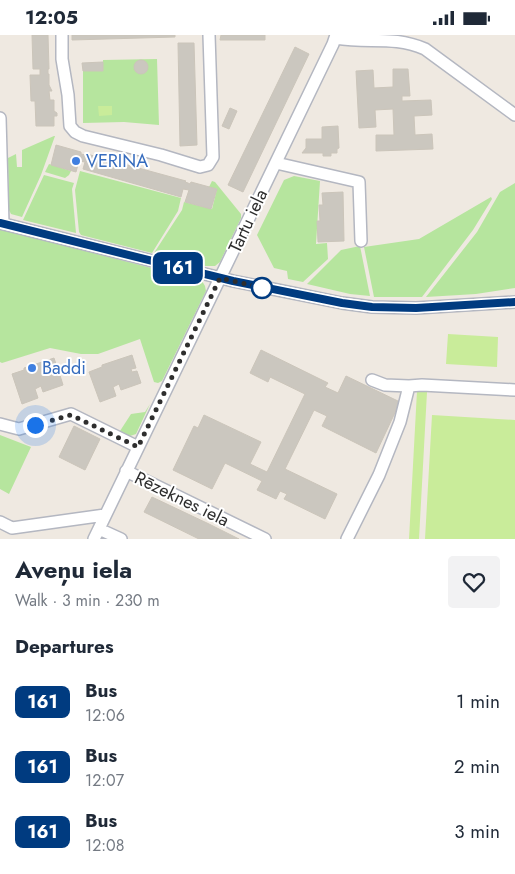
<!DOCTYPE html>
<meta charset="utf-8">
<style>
:root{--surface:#fff;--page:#f2f2f3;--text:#1f2937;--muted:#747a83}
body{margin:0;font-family:Jost,sans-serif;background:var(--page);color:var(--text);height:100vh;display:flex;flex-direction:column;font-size:19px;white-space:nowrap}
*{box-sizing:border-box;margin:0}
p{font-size:16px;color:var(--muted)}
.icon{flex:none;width:28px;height:28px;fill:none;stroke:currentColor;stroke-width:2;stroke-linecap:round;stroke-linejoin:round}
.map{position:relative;height:504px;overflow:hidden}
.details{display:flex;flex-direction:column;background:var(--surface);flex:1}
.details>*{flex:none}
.badge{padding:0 10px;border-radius:8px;font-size:18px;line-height:32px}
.you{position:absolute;width:25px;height:25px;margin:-12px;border:4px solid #fff;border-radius:50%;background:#1a73e8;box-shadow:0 0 0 8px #1a73e833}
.map>.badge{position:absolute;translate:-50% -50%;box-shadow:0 0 0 2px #fff}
h2{padding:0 15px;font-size:19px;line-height:45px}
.round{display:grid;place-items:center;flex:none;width:52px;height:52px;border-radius:5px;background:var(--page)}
.head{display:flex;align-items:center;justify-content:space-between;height:85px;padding:0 15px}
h1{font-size:24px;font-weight:700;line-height:38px}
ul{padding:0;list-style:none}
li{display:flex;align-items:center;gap:15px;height:65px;padding:0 15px}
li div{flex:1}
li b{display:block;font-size:19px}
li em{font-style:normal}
li .badge{min-width:55px;font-weight:700;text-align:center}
.status{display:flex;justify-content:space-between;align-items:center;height:35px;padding:0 25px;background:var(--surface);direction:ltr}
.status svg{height:14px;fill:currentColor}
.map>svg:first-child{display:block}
</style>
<div class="status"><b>12:05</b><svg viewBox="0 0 49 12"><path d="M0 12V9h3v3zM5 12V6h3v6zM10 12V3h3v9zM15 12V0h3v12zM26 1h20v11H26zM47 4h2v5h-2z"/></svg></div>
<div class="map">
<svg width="515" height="504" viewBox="0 0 515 504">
<rect width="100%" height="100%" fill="#efe9e1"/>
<path fill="#b6e59e" d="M157,24L159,90L124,87L83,88V36H103V25Z
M54,101H55L41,140L22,182L11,179L9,175L8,123L16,119L17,132H22V115Z
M49,129L71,136L69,140L65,143L45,137Z
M80,136L181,163L178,176L152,218L81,200L79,197L75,155Z
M44,140L74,148L72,154L76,198L23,185Z
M294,141L320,146L316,209L327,208L328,224L303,247L288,244L287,236L274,233L257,200L284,145Z
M212,146L215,147L241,179V183L220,227L215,231H204L154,218L182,175L184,167L212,174L217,154L209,152Z
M515,148V253L476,259L426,262L477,197L500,157Z
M491,162L492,164L473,195L422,262H374L364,212L419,204Z
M0,194L202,246L205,251L206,256L162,346L158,348L154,347L140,304L98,319H81L50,313L2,328L0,327Z
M360,211L370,261L350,259L307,249L341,215Z
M150,369L136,399L130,401L120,396L131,379L145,377Z
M0,400L31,412L9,459L0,454Z"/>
<path fill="#c9ec9a" d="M98,71H112V80L99,81Z
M448,299L498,302L497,332L446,329Z
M417,356L427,357L419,504H409Z
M432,380L515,385V504H425Z"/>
<path fill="#cbc7bf" stroke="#cbc5ba" d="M32,0H48L49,34H48V39H49V50L52,56H49L50,65H54V76L57,78V81H54V91H36L35,66H31L30,40H40V34H33Z
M72,0H175V2L72,5Z
M221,0H265V5H220Z
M178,8H194L197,110L180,111Z
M295,12L309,19L243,157L228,150Z
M134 32a7 7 0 1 1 14 0a7 7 0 1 1-14 0Z
M103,27V36H83L82,28Z
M393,34H408L410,61H402V66L431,65L432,80L414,81L415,100L432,99L433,114L376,116V100H394L393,74L375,75L376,92L359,93L356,36L373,35L374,53L393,52Z
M230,73L237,76L229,94L222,91Z
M338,91L339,113L337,114V118H331V121H323V118H302L306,113V104H322V92Z
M56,110L81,117V119L86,120L87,119L186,146L185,147L188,148L190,149L191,147L217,154L211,174L185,167L189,155L183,154L181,162L83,134L85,127L79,126L76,137L51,130Z
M343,157L344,206L318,207L317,186H320L319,170H323L322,158Z
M261,315L328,348L325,352L338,358L346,341L400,367L376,418L322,391L327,381L314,375L285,434L337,459L325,484L284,464L287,459L280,456L276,464L257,455L262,446L225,428L212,454L173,435L194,391L198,393L204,380L261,407L250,429L267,437L305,359L270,342L268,347L250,338Z
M132,320L136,333L131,334L132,337L137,336L141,348L121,355L119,349L113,352L116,361L100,367L89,337L102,332V330Z
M54,323L58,335L53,336L54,339L59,337L63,350L43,357L41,351L35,354L38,363L22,369L12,339L24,335V333Z
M74,391L100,404L85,435L59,422Z
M152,462L209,489L239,504H199L144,477Z"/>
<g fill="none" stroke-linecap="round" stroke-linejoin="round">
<defs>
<path id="minor" d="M62,0V24L68,60L70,91L75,97L83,101L161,120L200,132L208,130L213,122L209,0
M336,3C369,9 392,0 425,14L515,80
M0,83L3,189
M276,128L359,147L361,206
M0,188L233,246L342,268L372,272L416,273L515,267
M409,351L422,350L515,355
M0,389L19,394L71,379L138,412
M126,436L265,504
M0,487L12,493L105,480
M99,494L121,504
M94,504L333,9L336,0
M347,504L379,440L400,387L409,351L385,350L372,345"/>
</defs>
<use href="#minor" stroke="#b4b7c1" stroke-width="14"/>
<use href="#minor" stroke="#fff" stroke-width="11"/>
</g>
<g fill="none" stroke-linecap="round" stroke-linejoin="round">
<defs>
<path id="line" d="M0,188L233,246L342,268L372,272L416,273L515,267"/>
</defs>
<use href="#line" stroke="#fff" stroke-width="11"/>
<use href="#line" stroke="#003b80" stroke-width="8"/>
<path stroke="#2e2e2e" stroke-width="5" stroke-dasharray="0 9" d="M35,390L71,380L138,412L220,243L269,254L262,253"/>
</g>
<g fill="#3f7fe0" stroke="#fff" stroke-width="2">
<circle cx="76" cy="126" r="5"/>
<circle cx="32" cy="333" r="5"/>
</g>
<circle fill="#fff" stroke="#003b80" stroke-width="2.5" cx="262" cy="253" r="10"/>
<g text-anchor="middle" stroke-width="4" stroke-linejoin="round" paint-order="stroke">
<g font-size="18" fill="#366cbe" stroke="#fff" text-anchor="start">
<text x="86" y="132">VERINA</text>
<text x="42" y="339">Baddi</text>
</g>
<g font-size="18" fill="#2e2e2e" stroke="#fff">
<text transform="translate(248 186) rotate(-65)" y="6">Tartu iela</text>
<text transform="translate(182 464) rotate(26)" y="6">Rēzeknes iela</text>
</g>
</g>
</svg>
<div class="you" style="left:35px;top:390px"></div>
<b class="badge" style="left:178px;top:233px;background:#003b80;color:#fff">161</b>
</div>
<section class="details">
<div class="head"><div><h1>Aveņu iela</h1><p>Walk · 3 min · 230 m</p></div><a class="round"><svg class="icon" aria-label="heart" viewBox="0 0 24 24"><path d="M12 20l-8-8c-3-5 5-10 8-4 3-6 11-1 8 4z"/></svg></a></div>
<h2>Departures</h2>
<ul>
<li><span class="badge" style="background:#003b80;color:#fff">161</span><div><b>Bus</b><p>12:06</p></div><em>1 min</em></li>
<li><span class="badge" style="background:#003b80;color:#fff">161</span><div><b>Bus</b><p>12:07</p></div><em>2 min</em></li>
<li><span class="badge" style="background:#003b80;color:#fff">161</span><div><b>Bus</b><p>12:08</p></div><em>3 min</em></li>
</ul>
</section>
